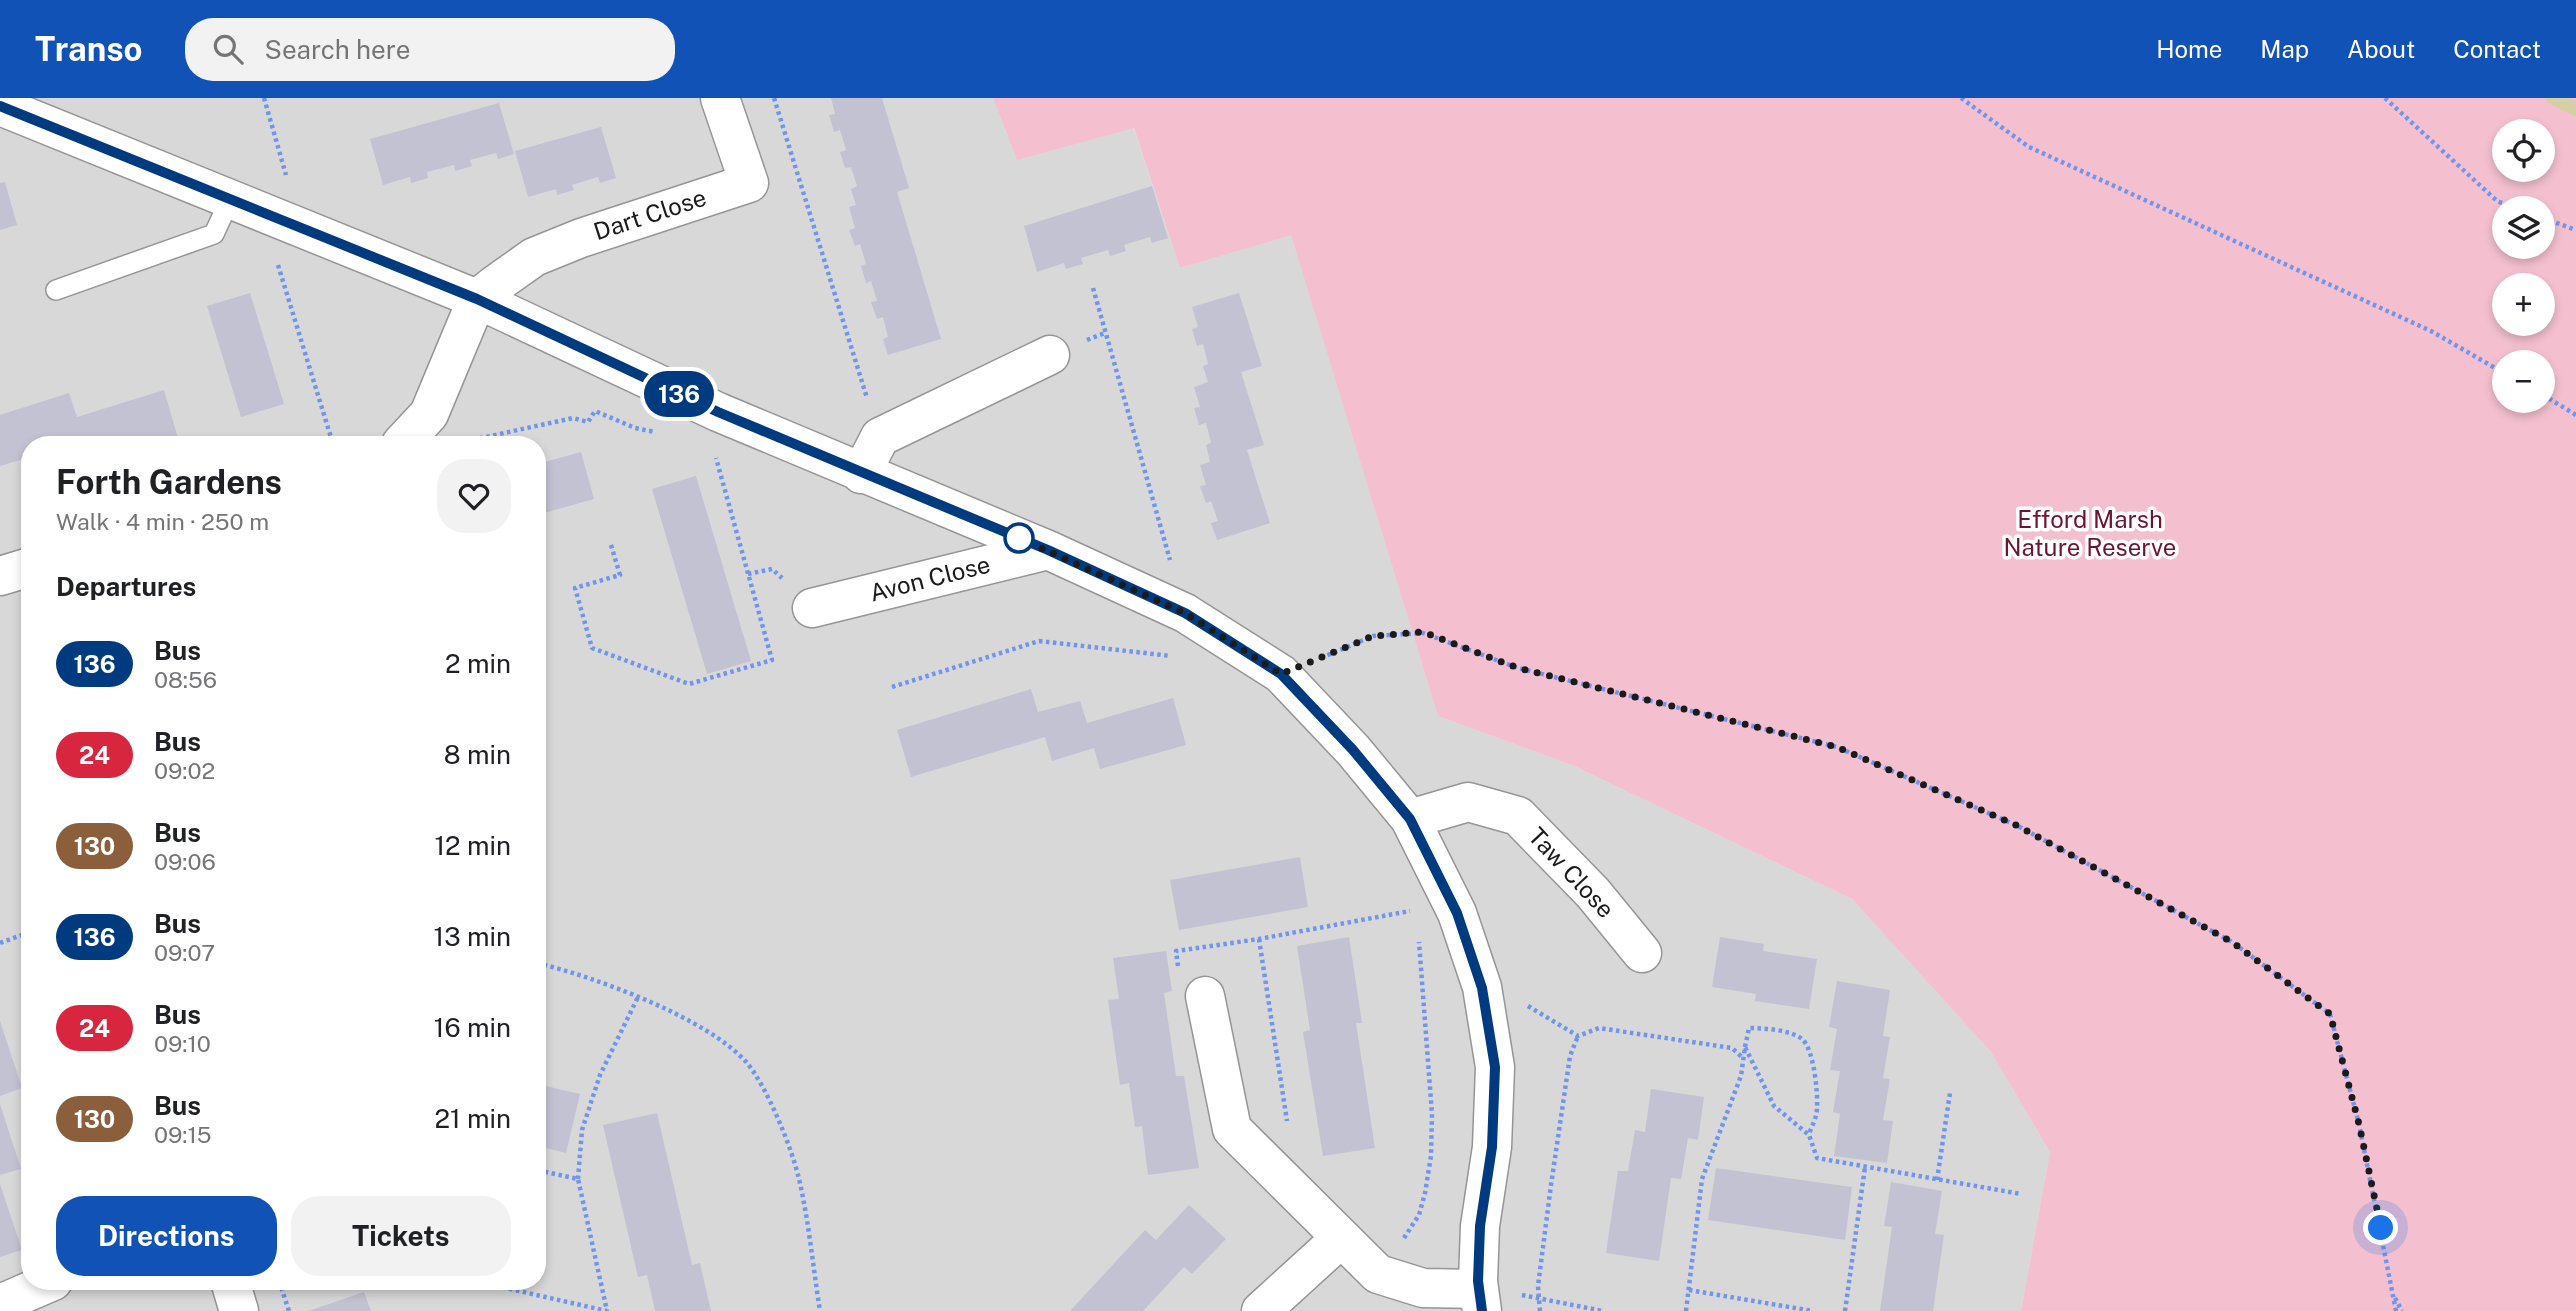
<!DOCTYPE html>
<meta charset="utf-8">
<style>
:root{--surface:#fff;--page:#f2f2f2;--text:#202124;--muted:#757577;--accent:#1052b6}
body{margin:0;font-family:"Public Sans",sans-serif;background:var(--page);color:var(--text);height:100vh;display:flex;flex-direction:column;font-size:26px;white-space:nowrap}
*{box-sizing:border-box;margin:0}
p{font-size:23px;color:var(--muted)}
.icon{flex:none;width:38px;height:38px;fill:none;stroke:currentColor;stroke-width:2;stroke-linecap:round;stroke-linejoin:round}
.map{position:relative;flex:1;overflow:hidden}
.details{position:absolute;left:21px;top:338px;width:525px;height:854px;display:flex;flex-direction:column;background:var(--surface);border-radius:28px;box-shadow:0 4px 10px #0003}
.details>*{flex:none}
.badge{padding:0 14px;border-radius:23px;font-size:24px;line-height:46px}
.fabs{position:absolute;left:2492px;top:21px;display:grid;gap:14px}
.fabs a{display:grid;place-items:center;width:63px;height:63px;border-radius:50%;background:var(--surface);box-shadow:0 4px 10px #0003;font-size:35px}
.you{position:absolute;width:35px;height:35px;margin:-18px;border:5px solid #fff;border-radius:50%;background:#1a73e8;box-shadow:0 0 0 10px #1a73e833}
.map>.badge{position:absolute;translate:-50% -50%;box-shadow:0 0 0 4px #fff}
h2{padding:0 35px;font-size:26px;line-height:63px}
.round{display:grid;place-items:center;flex:none;width:74px;height:74px;border-radius:28px;background:var(--page)}
.overview{display:flex;align-items:center;justify-content:space-between;height:119px;padding:0 35px}
h1{font-size:33px;font-weight:700;line-height:52px}
.action{display:flex;gap:14px;margin-top:auto;padding:14px 35px}
.action a{flex:1;height:80px;border-radius:28px;background:var(--accent);color:#fff;font-size:28px;font-weight:700;line-height:80px;text-align:center}
.action a+a{background:var(--page);color:var(--text)}
ul{padding:0;list-style:none}
li{display:flex;align-items:center;gap:21px;height:91px;padding:0 35px}
li div{flex:1}
li b{display:block;font-size:26px}
li em{font-style:normal}
li .badge{min-width:77px;font-weight:700;text-align:center}
header{display:flex;align-items:center;gap:42px;box-sizing:border-box;height:98px;padding:0 35px;background:var(--accent);color:#fff}
header strong{font-size:33px}
nav{display:flex;gap:38px;margin-inline-start:auto;font-size:24px}
.search{width:490px;height:63px;background:var(--page);display:flex;align-items:center;gap:18px;box-sizing:border-box;padding:0 24px;border-radius:28px;color:var(--muted);font-size:26px}
.map>svg:first-child{display:block}
</style>
<header>
<strong>Transo</strong>
<div class="search"><svg class="icon" aria-label="search" viewBox="0 0 24 24"><circle cx="10" cy="10" r="6"/><path d="M15 15l6 6"/></svg>Search here</div>
<nav><a>Home</a><a>Map</a><a>About</a><a>Contact</a></nav>
</header>
<div class="map">
<svg width="2576" height="1213" viewBox="0 0 2576 1213">
<rect width="100%" height="100%" fill="#e4e1ec"/>
<path fill="#d8d8d9" fill-rule="evenodd" d="M0,0H993L1017,62L1133,29L1180,170L1291,136L1438,618L1572,667L1852,801L1991,954L2050,1054L2021,1213H0ZM30,346H537V1183H30Z"/>
<path fill="#f4c0d0" fill-rule="evenodd" d="M993,0H2576V1213H2021L2050,1054L1991,954L1852,801L1572,667L1438,618L1291,137L1180,170L1134,30L1017,62ZM2504,33H2543V72H2504ZM2504,110H2543V149H2504ZM2504,187H2543V226H2504ZM2504,264H2543V303H2504Z"/>
<g fill="none" stroke-linecap="round" stroke-linejoin="round">
<path stroke="#d6cea4" stroke-width="14" d="M2553,0L2576,11"/>
</g>
<path fill="#c3c2d2" d="M831,0H882L909,90L897,94L941,241L888,257L883,241L888,239L883,219L877,221L871,204L877,203L871,183L866,185L861,168L866,166L860,146L855,148L849,132L855,130L849,109L856,107L851,91L857,88L851,69L845,70L840,54L846,52L840,32L834,34L829,17L835,16Z
M499,5L514,56L498,61L496,55L470,62L472,68L455,73L454,67L427,74L428,80L411,85L410,79L383,87L370,41Z
M601,29L616,80L600,85L598,79L572,87L574,92L557,97L556,91L528,99L515,53Z
M5,84L17,127L0,132V85Z
M1152,88L1168,140L1152,145L1150,139L1124,147L1126,153L1110,158L1108,152L1081,160L1083,166L1066,171L1064,165L1037,174L1024,128Z
M250,195L284,306L241,319L207,208Z
M1239,195L1262,268L1241,274L1264,347L1247,352L1270,425L1217,442L1211,425L1218,423L1211,403L1206,405L1200,388L1206,387L1200,367L1210,364L1206,347L1211,345L1206,325L1199,327L1194,310L1200,309L1194,289L1208,284L1203,268L1208,266L1203,246L1197,248L1192,231L1198,229L1192,209Z
M164,292L178,340L157,346H85L84,342L69,346H30V359L0,368V317L69,295L77,319Z
M581,354L594,401L537,417V366Z
M696,378L751,563L707,576L652,391Z
M1031,591L1038,614L1080,603L1087,625L1173,600L1186,647L1100,671L1094,650L1052,663L1045,639L911,679L897,632Z
M1300,759L1308,809L1179,832L1170,782Z
M1349,839L1362,925H1356L1375,1050L1323,1058L1303,934L1310,932L1297,848Z
M1720,839L1764,846L1763,853L1817,861L1809,911L1755,903L1756,896L1712,889Z
M1166,853L1172,893L1164,895L1176,978H1184L1199,1070L1148,1077L1142,1028L1135,1029L1129,985L1120,987L1108,902L1119,901L1113,860Z
M1837,883L1890,892L1883,938L1890,939L1883,980L1890,981L1883,1022L1893,1023L1887,1065L1834,1058L1840,1016L1833,1014L1840,973L1830,972L1837,931L1829,929Z
M0,923L22,990L0,998Z
M537,986L580,996L566,1055L537,1048Z
M1651,991L1704,999L1698,1042L1688,1040L1681,1081L1671,1080L1659,1163L1606,1155L1618,1073H1628L1635,1032L1645,1034Z
M0,1006L21,1071L0,1077Z
M657,1015L692,1167L700,1165L711,1213H655L647,1177L638,1179L603,1027Z
M1716,1070L1852,1089L1845,1142L1708,1122Z
M1891,1084L1942,1093L1935,1136L1944,1137L1933,1213H1880L1892,1129L1884,1128Z
M0,1086L22,1152L0,1159Z
M1189,1107L1226,1141L1192,1176L1184,1169L1143,1213H1070L1145,1132L1156,1142Z
M364,1194L371,1213H308Z"/>
<g fill="none" stroke-linecap="round" stroke-linejoin="round">
<defs>
<path id="lane" d="M56,192L214,136L230,101"/>
<path id="street" d="M0,8L477,201L718,314L1048,452L1185,515L1281,576L1353,652L1410,721L1457,815L1482,889L1495,969L1492,1049L1480,1128L1478,1183L1482,1213
M401,346L429,316L477,201L496,186L534,159L581,140L749,85L720,0
M861,376L880,339L1050,257
M0,478L30,469
M812,510L1048,452
M1410,721L1468,704L1518,718L1593,795L1642,855
M1205,898L1232,1031L1378,1176L1423,1190L1479,1191
M230,1183L239,1213
M0,1206L53,1183
M1261,1213L1340,1141"/>
</defs>
<use href="#lane" stroke="#959595" stroke-width="22"/>
<use href="#street" stroke="#959595" stroke-width="41"/>
<path stroke="#7095ee" stroke-width="4.5" stroke-dasharray="3.5 3.5" stroke-linecap="butt" d="M264,0L286,77
M774,0L867,300
M1961,0L2029,49L2431,233L2504,275
M2385,0L2497,103L2517,110
M2543,120L2576,132
M278,167L333,346
M1093,190L1170,462
M1087,242L1105,235
M2543,297L2576,317
M475,346L481,340L573,320L588,324L595,313L635,330L655,334
M611,447L620,477L575,490L592,550L689,586L772,562L716,360
M748,476L772,471L782,480
M1321,560L1373,538L1423,535L1518,570L1837,649L2018,728L2232,844L2330,916L2359,1026L2396,1213
M892,589L1039,543L1171,558
M1259,841L1287,1023
M0,845L30,834
M537,865C595,879 708,920 747,965C767,989 792,1050 799,1081C809,1124 813,1169 820,1213
M1178,868L1176,853L1259,841L1410,813
M30,872V891
M1528,908L1578,938L1599,930L1732,950L1743,960
M1745,949L1749,930C1764,930 1791,932 1802,941C1814,951 1818,995 1817,1010C1817,1019 1812,1028 1809,1036
M578,1081L582,1032L600,977L638,899
M1937,1082L1950,995
M1404,1140L1419,1117L1425,1095L1431,1058L1432,1016L1419,844
M279,1183L289,1213
M475,1183L607,1213L578,1081L537,1072
M1689,1192L1813,1213
M1522,1197L1603,1213
M2395,1200L2402,1213
M1540,1213L1538,1188L1551,1087L1570,958L1578,938
M1686,1213L1702,1081L1741,978L1745,949L1774,1008L1809,1037L1817,1060L2021,1096
M1845,1213L1865,1069"/>
<use href="#lane" stroke="#fff" stroke-width="19"/>
<use href="#street" stroke="#fff" stroke-width="38"/>
</g>
<g fill="none" stroke-linecap="round" stroke-linejoin="round">
<defs>
<path id="line" d="M0,8L477,201L718,314L1048,452L1185,515L1281,576L1353,652L1410,721L1457,815L1482,890L1495,969L1492,1049L1480,1128L1478,1183L1482,1213"/>
</defs>
<use href="#line" stroke="#fff" stroke-width="16"/>
<use href="#line" stroke="#003b80" stroke-width="10"/>
<path stroke="#1b1b1b" stroke-width="7" stroke-dasharray="0 12.6" d="M1019,440L1185,515L1281,576L1373,538L1423,534L1518,570L1837,649L2018,728L2232,844L2330,916L2359,1026L2381,1130"/>
</g>
<circle fill="#fff" stroke="#003b80" stroke-width="3.5" cx="1019" cy="440" r="14"/>
<g text-anchor="middle" stroke-width="7" stroke-linejoin="round" paint-order="stroke">
<g font-size="24" fill="#1b1b1b" stroke="#fff">
<text transform="translate(650 117) rotate(-18)" y="8">Dart Close</text>
<text transform="translate(930 481) rotate(-14)" y="8">Avon Close</text>
<text transform="translate(1571 775) rotate(47)" y="8">Taw Close</text>
</g>
<g font-size="24" fill="#6e1330" stroke="#fff">
<text x="2090" y="430">Efford Marsh<tspan x="2090" dy="28">Nature Reserve</tspan></text>
</g>
</g>
</svg>
<div class="fabs">
<a><svg class="icon" aria-label="locate" viewBox="0 0 24 24"><circle cx="12" cy="12" r="6"/><path d="M12 2v4M12 18v4M2 12h4M18 12h4"/></svg></a>
<a><svg class="icon" aria-label="layers" viewBox="0 0 24 24"><path d="M12 4l9 5-9 5-9-5zM3 14l9 5 9-5"/></svg></a>
<a>+</a>
<a>−</a>
</div>
<div class="you" style="left:2381px;top:1130px"></div>
<b class="badge" style="left:679px;top:296px;background:#003b80;color:#fff">136</b>
<section class="details">
<div class="overview"><div><h1>Forth Gardens</h1><p>Walk · 4 min · 250 m</p></div><a class="round"><svg class="icon" aria-label="heart" viewBox="0 0 24 24"><path d="M12 20l-8-8c-3-5 5-10 8-4 3-6 11-1 8 4z"/></svg></a></div>
<h2>Departures</h2>
<ul>
<li><span class="badge" style="background:#003b80;color:#fff">136</span><div><b>Bus</b><p>08:56</p></div><em>2 min</em></li>
<li><span class="badge" style="background:#d7263d;color:#fff">24</span><div><b>Bus</b><p>09:02</p></div><em>8 min</em></li>
<li><span class="badge" style="background:#8b5e3c;color:#fff">130</span><div><b>Bus</b><p>09:06</p></div><em>12 min</em></li>
<li><span class="badge" style="background:#003b80;color:#fff">136</span><div><b>Bus</b><p>09:07</p></div><em>13 min</em></li>
<li><span class="badge" style="background:#d7263d;color:#fff">24</span><div><b>Bus</b><p>09:10</p></div><em>16 min</em></li>
<li><span class="badge" style="background:#8b5e3c;color:#fff">130</span><div><b>Bus</b><p>09:15</p></div><em>21 min</em></li>
</ul>
<div class="action"><a>Directions</a><a>Tickets</a></div>
</section>
</div>
